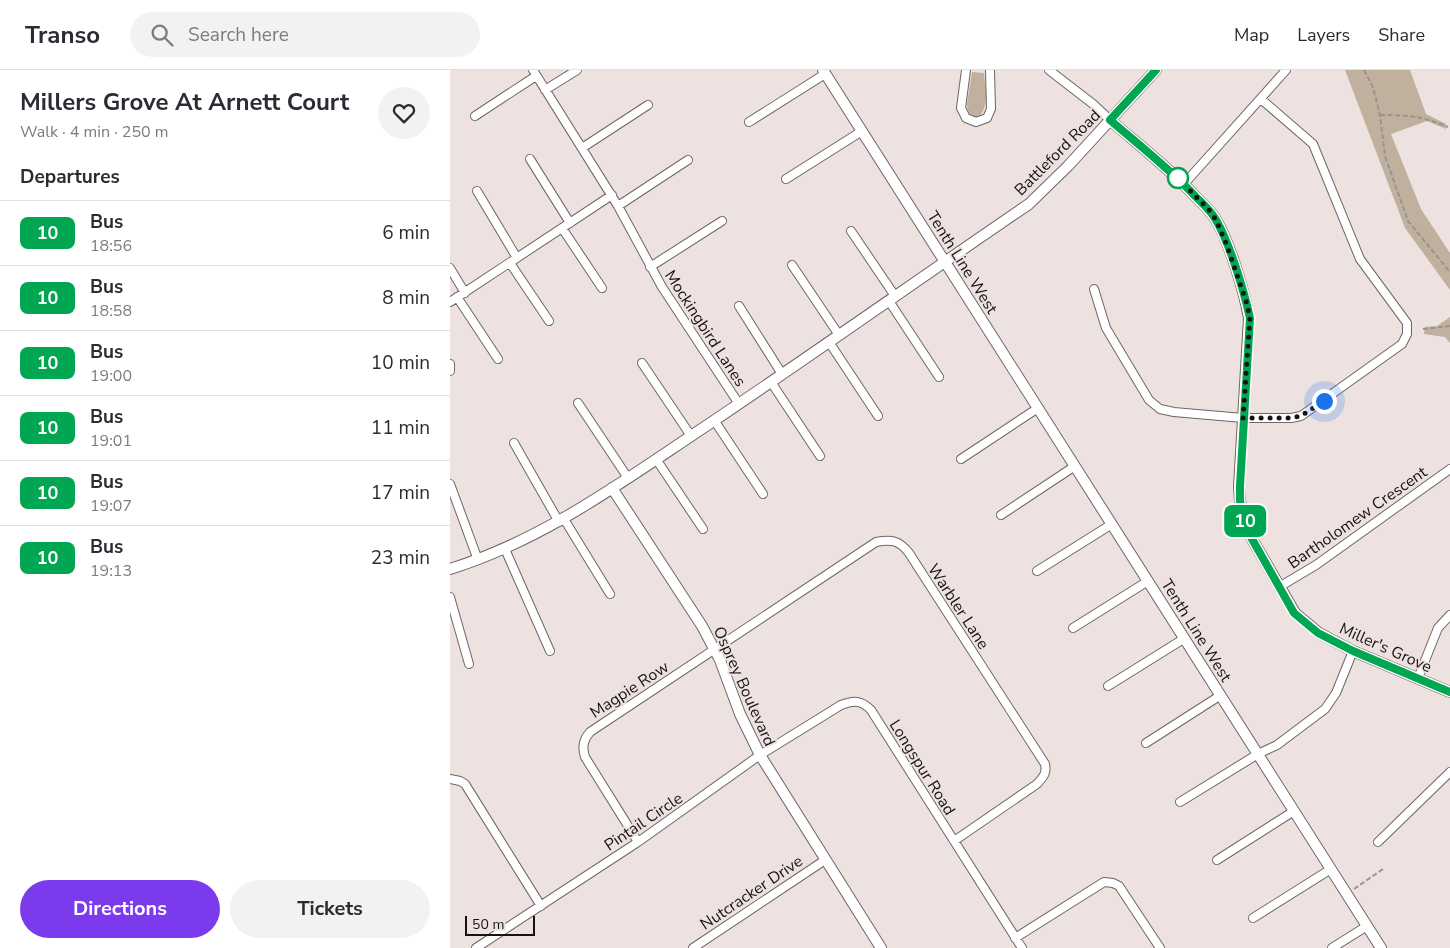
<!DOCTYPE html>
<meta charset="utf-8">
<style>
:root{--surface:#fff;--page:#f2f2f3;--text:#2b2b33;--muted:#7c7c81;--line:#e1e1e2;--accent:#7c3aed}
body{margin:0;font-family:"Nunito Sans",sans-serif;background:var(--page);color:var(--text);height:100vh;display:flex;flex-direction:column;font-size:19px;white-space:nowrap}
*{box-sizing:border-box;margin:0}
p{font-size:16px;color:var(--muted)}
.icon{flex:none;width:28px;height:28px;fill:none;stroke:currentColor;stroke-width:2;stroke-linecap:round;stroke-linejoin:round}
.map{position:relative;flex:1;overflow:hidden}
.sheet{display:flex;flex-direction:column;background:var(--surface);width:450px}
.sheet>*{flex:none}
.badge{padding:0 10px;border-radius:8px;font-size:18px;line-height:32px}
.scale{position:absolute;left:15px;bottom:12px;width:70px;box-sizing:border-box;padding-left:5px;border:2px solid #171313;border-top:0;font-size:14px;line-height:18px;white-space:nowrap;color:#171313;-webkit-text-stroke:4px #eee2e1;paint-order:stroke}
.you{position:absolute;width:25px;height:25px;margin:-12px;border:4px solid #fff;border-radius:50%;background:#1a73e8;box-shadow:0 0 0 8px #1a73e833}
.map>.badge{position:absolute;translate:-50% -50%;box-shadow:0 0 0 2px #fff}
h2{padding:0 20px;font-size:19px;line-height:45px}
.round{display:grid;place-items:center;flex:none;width:52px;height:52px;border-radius:26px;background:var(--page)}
.headline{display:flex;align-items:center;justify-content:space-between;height:85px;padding:0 20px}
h1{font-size:24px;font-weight:700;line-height:38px}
.cta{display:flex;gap:10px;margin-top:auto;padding:10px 20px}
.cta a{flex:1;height:58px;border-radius:30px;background:var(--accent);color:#fff;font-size:20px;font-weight:700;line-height:58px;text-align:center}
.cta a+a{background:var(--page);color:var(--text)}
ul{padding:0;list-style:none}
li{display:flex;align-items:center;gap:15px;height:65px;padding:0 20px;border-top:1px solid var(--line)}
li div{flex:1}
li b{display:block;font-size:19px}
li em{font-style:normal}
li .badge{min-width:55px;font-weight:700;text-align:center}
header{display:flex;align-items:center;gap:30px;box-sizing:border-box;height:70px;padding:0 25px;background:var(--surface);border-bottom:1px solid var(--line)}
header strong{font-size:24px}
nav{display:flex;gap:28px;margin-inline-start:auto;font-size:18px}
.search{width:350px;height:45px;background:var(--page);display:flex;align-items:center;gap:12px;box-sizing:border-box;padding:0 18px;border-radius:28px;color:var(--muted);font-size:19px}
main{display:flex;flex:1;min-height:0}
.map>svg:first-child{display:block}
</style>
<header>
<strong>Transo</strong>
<div class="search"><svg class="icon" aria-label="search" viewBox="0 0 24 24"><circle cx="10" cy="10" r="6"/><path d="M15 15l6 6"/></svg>Search here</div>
<nav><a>Map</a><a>Layers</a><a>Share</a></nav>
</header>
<main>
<section class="sheet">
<div class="headline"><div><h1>Millers Grove At Arnett Court</h1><p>Walk · 4 min · 250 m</p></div><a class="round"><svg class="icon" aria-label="heart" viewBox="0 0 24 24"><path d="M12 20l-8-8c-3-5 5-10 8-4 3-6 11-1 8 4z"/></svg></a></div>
<h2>Departures</h2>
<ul>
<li><span class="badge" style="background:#00a651;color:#fff">10</span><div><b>Bus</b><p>18:56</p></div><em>6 min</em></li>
<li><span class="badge" style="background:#00a651;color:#fff">10</span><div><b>Bus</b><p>18:58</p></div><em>8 min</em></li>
<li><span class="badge" style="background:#00a651;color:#fff">10</span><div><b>Bus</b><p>19:00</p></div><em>10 min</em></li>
<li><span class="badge" style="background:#00a651;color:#fff">10</span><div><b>Bus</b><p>19:01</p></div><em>11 min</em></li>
<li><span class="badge" style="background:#00a651;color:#fff">10</span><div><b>Bus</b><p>19:07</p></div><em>17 min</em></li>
<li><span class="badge" style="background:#00a651;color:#fff">10</span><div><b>Bus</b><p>19:13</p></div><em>23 min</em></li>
</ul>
<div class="cta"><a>Directions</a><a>Tickets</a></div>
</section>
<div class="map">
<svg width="1000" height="878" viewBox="0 0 1000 878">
<rect width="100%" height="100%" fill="#eee2e1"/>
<path fill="#c0b19f" d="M895,0H960L976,44L996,54V59L977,51L941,64L971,139L1000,183V220L955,158Z
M522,2L534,3C535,16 540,37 529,46H523L518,42L517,34Z
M1000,247V273L995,267L974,264L975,257L987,256Z"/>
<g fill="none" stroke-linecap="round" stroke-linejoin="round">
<defs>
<path id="minor" d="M83,0L168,136L212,217L289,334
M516,0L511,38L516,48L526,52L537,48L541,39L540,0
M599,0L643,34L660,50
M95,20L127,0
M25,46L86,6
M299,52L375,4
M132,78L198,35
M80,89L120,153
M336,109L412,61
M734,114L836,0
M27,121L67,188
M168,136L238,90
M112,158L152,218
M401,161L445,226
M60,193L99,251
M342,195L389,265
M200,197L272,151
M0,198L15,223
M644,219L656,258L699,330L710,339L724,342L793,348H841L851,346L952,274L957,264V253L910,189L863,74L811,29
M7,227L48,289
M439,231L489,307
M0,232L162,125
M289,236L332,304
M379,272L428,346
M192,293L241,366
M0,294V301
M321,312L370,386
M128,333L178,408
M264,350L313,424
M64,373L109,452
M206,389L253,459
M511,389L588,338
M0,414L28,490
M551,445L625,396
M114,449L160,524
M55,479L100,581
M587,501L662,454
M829,517L866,495L1000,399
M0,527L19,594
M623,558L698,511
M968,608L988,558L1000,545
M658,616L735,568
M696,673L771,625
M0,709L10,711L15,714L91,836
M730,732L808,684L827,675L875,639L886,623L903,581
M188,772L135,687C132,677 133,670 140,662L426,472C441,469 449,470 459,483L595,694C597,704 593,707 587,714L504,771
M928,772L1000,702
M767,790L844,741
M803,848L881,799
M565,868L654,812L663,813L669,816L710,878
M26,878L188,772L310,685L391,635C404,630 411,630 421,640L572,878
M243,878L375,790
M882,878L917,856"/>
<path id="tertiary" d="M373,0L931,878
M660,50C689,75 720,99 746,127C753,134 761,141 766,150C780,173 794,221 799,248L789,416L790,431L798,462L845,543L869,563L903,581L1000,622
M162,418L252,556L270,590L290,644L310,685L431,878
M0,499C96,469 176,409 259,354C366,282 472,207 579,134L618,96L706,0"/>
</defs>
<use href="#minor" stroke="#6f6565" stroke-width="10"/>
<use href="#tertiary" stroke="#6f6565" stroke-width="12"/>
<path stroke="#9b9291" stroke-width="2" stroke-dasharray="5 2.5" stroke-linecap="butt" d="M914,0L923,17L930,45L935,86L958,151L1000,202
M930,45C959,45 971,46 998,57
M973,259L1000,256
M904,819L933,799"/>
<use href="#minor" stroke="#fff" stroke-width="8"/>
<use href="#tertiary" stroke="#fff" stroke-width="10"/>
</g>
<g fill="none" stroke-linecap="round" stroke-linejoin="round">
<defs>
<path id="line" d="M706,0L660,50C689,75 720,99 746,127C753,134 761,141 766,150C780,174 794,221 800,248L790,416V431L798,462L844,543L868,563L903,581L1000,622"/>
</defs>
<use href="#line" stroke="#fff" stroke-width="11"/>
<use href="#line" stroke="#00a651" stroke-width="8"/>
<path stroke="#171313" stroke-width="5" stroke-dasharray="0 9" d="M728,108L759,140L766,150L776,173L796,231L800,248L793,348H841L851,346L874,331"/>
</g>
<circle fill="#fff" stroke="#00a651" stroke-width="2.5" cx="728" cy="108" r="10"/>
<g text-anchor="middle" stroke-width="4" stroke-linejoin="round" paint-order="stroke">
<g font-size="16" fill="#171313" stroke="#eee2e1">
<text transform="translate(607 82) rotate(-45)" y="6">Battleford Road</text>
<text transform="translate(513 192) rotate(58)" y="6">Tenth Line West</text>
<text transform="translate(256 258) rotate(57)" y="6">Mockingbird Lanes</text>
<text transform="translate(907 447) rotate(-35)" y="6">Bartholomew Crescent</text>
<text transform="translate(509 536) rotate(57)" y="6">Warbler Lane</text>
<text transform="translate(747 560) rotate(58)" y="6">Tenth Line West</text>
<text transform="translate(936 577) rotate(24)" y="6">Miller's Grove</text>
<text transform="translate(295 616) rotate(66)" y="6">Osprey Boulevard</text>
<text transform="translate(179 619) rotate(-33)" y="6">Magpie Row</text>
<text transform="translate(473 697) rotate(58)" y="6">Longspur Road</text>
<text transform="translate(193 751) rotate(-34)" y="6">Pintail Circle</text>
<text transform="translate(301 822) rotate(-34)" y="6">Nutcracker Drive</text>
</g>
</g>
</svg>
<div class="scale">50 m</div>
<div class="you" style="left:874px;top:331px"></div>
<b class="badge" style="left:795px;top:451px;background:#00a651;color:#fff">10</b>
</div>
</main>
